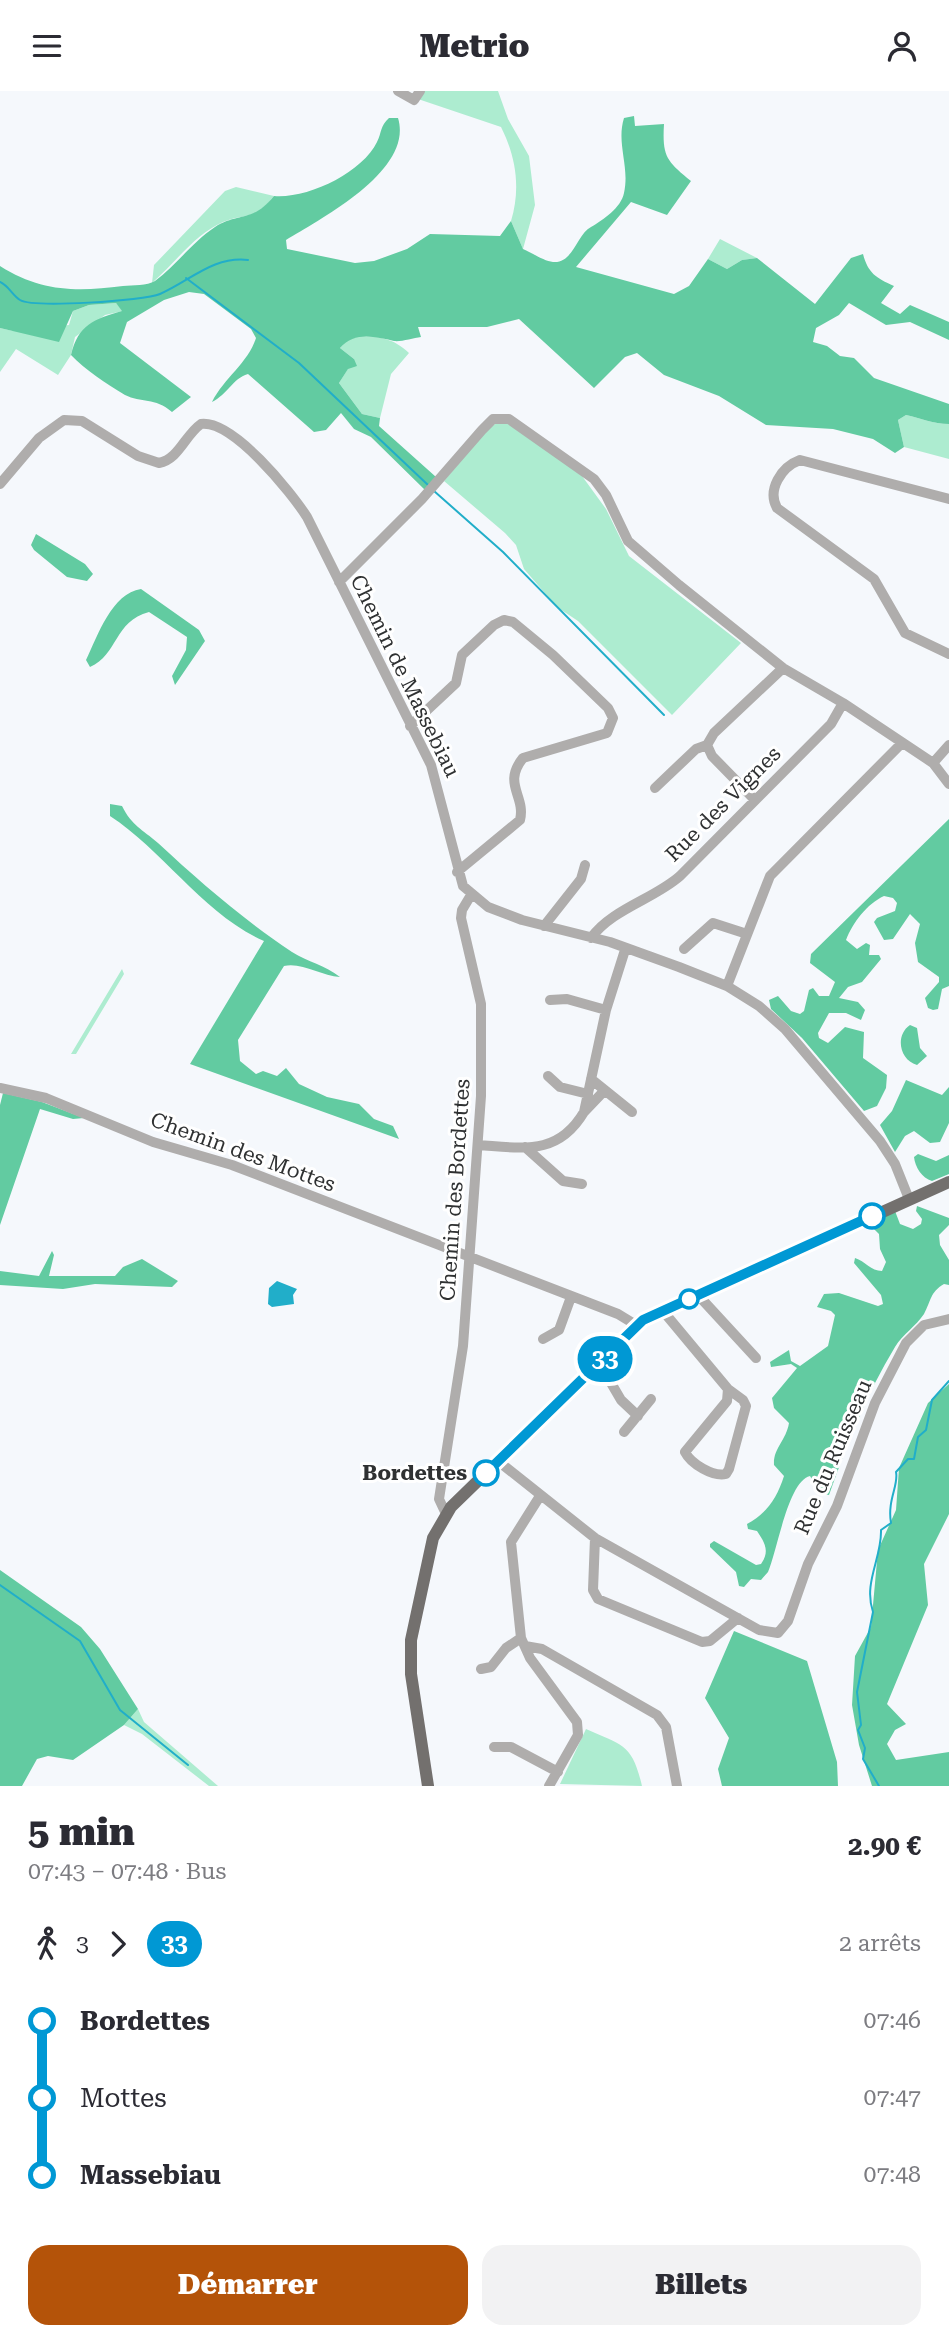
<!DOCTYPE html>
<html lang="fr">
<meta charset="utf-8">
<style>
:root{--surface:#fff;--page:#f2f2f3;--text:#2b2b33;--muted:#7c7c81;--accent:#b45309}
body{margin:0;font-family:"Roboto Serif",serif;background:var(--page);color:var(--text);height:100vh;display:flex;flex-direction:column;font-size:26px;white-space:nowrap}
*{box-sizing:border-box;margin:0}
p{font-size:23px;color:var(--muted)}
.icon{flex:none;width:38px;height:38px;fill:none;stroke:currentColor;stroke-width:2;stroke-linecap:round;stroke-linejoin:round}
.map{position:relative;height:1695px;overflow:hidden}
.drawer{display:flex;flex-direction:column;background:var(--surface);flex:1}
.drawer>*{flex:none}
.badge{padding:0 14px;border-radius:23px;font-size:24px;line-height:46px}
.map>.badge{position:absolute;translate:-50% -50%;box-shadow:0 0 0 4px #fff}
.legs{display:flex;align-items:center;gap:10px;height:77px;padding:0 28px;font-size:23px}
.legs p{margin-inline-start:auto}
.head{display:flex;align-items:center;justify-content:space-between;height:119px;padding:0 28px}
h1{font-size:38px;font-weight:800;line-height:52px}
.cta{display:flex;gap:14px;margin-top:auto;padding:14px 28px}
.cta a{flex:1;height:80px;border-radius:21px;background:var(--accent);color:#fff;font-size:28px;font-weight:800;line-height:80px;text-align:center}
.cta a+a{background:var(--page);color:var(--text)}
ul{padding:0 28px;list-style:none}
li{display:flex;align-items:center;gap:24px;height:77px;font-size:26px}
li i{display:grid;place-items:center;width:10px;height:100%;margin:0 9px;background:currentColor}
li i::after{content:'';width:18px;height:18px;margin:-9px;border:5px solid;border-radius:50%;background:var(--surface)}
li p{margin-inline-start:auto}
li:first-child i{background:linear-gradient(#0000 50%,currentColor 0)}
li:last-child i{background:linear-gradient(currentColor 50%,#0000 0)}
header{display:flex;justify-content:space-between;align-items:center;height:91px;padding:0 28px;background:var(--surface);font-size:32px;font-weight:800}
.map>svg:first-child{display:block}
</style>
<header><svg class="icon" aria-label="menu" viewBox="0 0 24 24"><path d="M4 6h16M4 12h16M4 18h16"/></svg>Metrio<svg class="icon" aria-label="person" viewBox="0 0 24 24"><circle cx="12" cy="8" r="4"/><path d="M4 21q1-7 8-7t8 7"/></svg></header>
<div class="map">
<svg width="949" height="1695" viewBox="0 0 949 1695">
<rect width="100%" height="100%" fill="#f5f8fc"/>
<path fill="#adecd0" d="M423,0H498L508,28L529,65L535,114L523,158L511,130C521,97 516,66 501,36L418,8Z
M236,96L274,105C254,130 248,121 223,131C195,143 174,173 152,192L154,174L225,100Z
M720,148L757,167L742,169L727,178L708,168Z
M116,212L123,220L105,224L75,246L71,264L58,284L16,258L0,281V237L13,240L69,234L73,220L89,214Z
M359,245C381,246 393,247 409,262L391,283L380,327L362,323L339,292L354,268L340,257L346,250Z
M906,324C921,327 933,333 949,333V368L904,356L898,329Z
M499,331H510L582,385L606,418L629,465L741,552L672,624L578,530L557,516L524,478L516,454L505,442L444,390L488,337Z
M122,878L124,883L76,963H71Z
M138,1618L144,1631L218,1695H209L142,1643L124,1634Z
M586,1638C623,1655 632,1652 642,1695L560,1693Z"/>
<path fill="#62cba1" d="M634,25L635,35L664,33C662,66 667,70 691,90L667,124L631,111L576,176L674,203L689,195L708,168L727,178L742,169L757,167L815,213L851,167L863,163C868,182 876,187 894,195L881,212L900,223L910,214L949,231V249L910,231L886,234L849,212L839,224L816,237L813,251L827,255L840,265L854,267L874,287L949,313V333C933,333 921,327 906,324L898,329L904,356L895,362L873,348L833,338L766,334L719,305L664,284L637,262L625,266L594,297L519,228L487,236H418L421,246C413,247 401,251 394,250C375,246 355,240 340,257L354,268L357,275L348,278L339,292L362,323L380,327L379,335L436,386L425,399L371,346L354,338L341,322L326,339L314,341L248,283C232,288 228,303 212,311C224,287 248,272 256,247L251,238L204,203L189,201L164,209L127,231L120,252L191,306L172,321C155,306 141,312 125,304C107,293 85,279 71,264C78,234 94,228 122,220L116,212L89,214L73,220L59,251L0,237V175C41,201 77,201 123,195C133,194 147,195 155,190C177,174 192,151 215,136C239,121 252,132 274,105C307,108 362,82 377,51C382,41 380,35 389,27H398C414,79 322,127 286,149L287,158L355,172L374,170L407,158L430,143L500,145L511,130L523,158C532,162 544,170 553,171C573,173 577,143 591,136C603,129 621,117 624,102C630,75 616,53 624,27Z
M36,443L85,473L93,483L87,490L67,486L34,459L31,454Z
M141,498L199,539L205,550L175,594L172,585L186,559L187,546L149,521C114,530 118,564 90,576L86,569C98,544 112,502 141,498Z
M110,713L122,715C132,735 142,738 158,752C200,791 244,829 292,861C308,871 325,874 340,886C321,885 302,871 284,875L238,949L240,970L256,983L263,980L277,985L286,977L299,993L327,1006L359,1013L374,1028L393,1035L399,1048L190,973L264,850C203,823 164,760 110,725Z
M949,728V895L942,898L938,918L933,919L928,917L925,907L939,891V886L918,871L915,852L920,833L910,823L893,848L884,849L874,831L877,827L895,820L897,812L893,807L884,805C867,813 853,831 846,849L857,858L866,852L870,854L869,864H879L881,868L862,891L848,896L839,907L858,911L865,919L861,929L846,922H829L818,942L819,947L828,952L845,936L864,941L863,967L887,984L886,997L877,1015L864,1020L802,947L771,918L769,909L778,905L791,920L800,923L804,920L809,899L813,897L819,905H829L835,891L810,872L811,863Z
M910,934L917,937L920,957L927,965L917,974C899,969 895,944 910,934Z
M906,989L942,1004L949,996V1032L940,1051L930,1052L914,1040L905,1045L895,1061L880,1034L892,1020Z
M3,1002L42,1011L84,1027L73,1028L40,1018L0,1134V1014Z
M918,1063L936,1070L949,1064V1083L932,1090C922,1087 915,1076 914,1066Z
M917,1115L949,1127V1134L939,1144L940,1154L949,1169V1194L944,1193C930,1201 931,1210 924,1223C916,1235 903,1243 895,1256C867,1302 847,1353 829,1404L820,1402L810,1385C788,1390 777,1461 768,1481L761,1489L751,1488L744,1496L739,1495L736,1481L710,1456V1453L714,1450L756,1474L761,1473C770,1460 765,1452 757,1440L748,1438L747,1433C767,1422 777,1407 784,1385L774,1374C773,1357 786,1350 789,1332L774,1317L772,1307L797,1277L791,1273L771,1276L770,1271L789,1259L791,1270L800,1275L828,1255L835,1224L831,1220L817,1216L824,1203L839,1202L878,1215L883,1213L881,1204L854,1172L855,1167C865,1170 871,1180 882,1180L886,1171L880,1158L879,1143L872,1136L873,1132L895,1120L900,1133L913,1138L921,1133L922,1128L916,1120Z
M52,1160L54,1164L49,1185H115L123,1176L142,1168L178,1190L172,1196L95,1193L63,1198L0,1194V1180L39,1185Z
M949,1293V1423L924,1473L928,1514L887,1613L906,1633L895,1639L887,1653L896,1669L949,1661V1695H872L859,1654L852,1614L855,1565L871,1536L878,1459L896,1419L899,1377L928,1312Z
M0,1479L81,1536L100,1558L138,1618L124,1634L73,1669L48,1665L37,1668L22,1695H0Z
M734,1540L807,1570L837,1671L838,1695H722L718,1678L729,1647L705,1607Z"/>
<path fill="#21aec9" d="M277,1190L297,1198L293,1204L294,1213L272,1216L268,1213L269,1197Z"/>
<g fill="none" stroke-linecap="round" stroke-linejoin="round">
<path stroke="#21aec9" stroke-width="2" d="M186,187L299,272L428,394
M0,191C9,195 12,204 20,209C33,217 144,210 160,203C190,190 213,165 248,169
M434,400L503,461L664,624
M0,1494L80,1550L120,1619L188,1674
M879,1695L863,1668L865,1657L858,1639L861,1634L857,1601L873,1521C863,1492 882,1467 881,1439L891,1432C887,1409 899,1394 896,1381L908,1368H914L918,1346L926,1339L932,1309L949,1290"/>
<path stroke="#afadac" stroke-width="10" d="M398,0L414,9L420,0
M0,393L39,347L64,329L82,330L138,365L159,372C179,368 185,344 201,333C233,329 291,401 307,426L431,674L463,795L488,816L522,829L610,851L679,876L727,895L759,915L785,938L880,1050L895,1073L909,1108
M949,408L800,369C781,376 767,399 777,417L874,488L905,542L949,563
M339,491L422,408L482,339L493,328H509L594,388L606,404L628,450L679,494L783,577L843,612L933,672L949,693
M410,635L456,592L462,564L494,534L504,529L513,531L553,564L608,617L613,627L607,642L523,667C502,693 526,705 520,729L457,781
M933,672L949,654
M655,697L696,658L707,654
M755,709L712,665L707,654L714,642L783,577
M544,835L581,788L585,774
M591,847C612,818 654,808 680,785L831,633L843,612
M684,858L713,832L747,843
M727,895L770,785L902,652
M550,909L567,908L606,919
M548,985L560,996L588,1003
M591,988L632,1021
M0,997L46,1007L153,1051L232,1074L618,1223L636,1234
M584,1021L605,999
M479,1054C523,1057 558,1065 584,1021L606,919L625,859
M525,1056L563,1090L582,1093
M698,1204L756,1267
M663,1220L728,1298L743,1309L746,1315L729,1378L726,1383C713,1386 691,1373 685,1361L727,1310L728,1298
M543,1248L559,1239L571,1206
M600,1273L621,1309L638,1325
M624,1341L651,1308
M498,1370L595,1447L759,1539L778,1542L788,1530L808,1473L837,1415L875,1312L906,1252L924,1234L949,1228
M540,1405L511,1451L521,1547L530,1567L577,1631L578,1644L549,1695
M446,1423L439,1408L463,1255L481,1005V913L461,827L462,819L471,804
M595,1447L593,1499L598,1508L702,1551L710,1550L738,1527
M525,1555L542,1558L657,1624L666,1636L677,1695
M481,1578L491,1576L506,1557L521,1547
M494,1656H511L558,1681"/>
<path stroke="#73706e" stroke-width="12" d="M428,1695L411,1583V1549L433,1447L451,1416L643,1229L949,1091"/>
</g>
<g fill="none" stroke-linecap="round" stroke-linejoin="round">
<defs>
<path id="line-1" d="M486,1382L643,1229L872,1125"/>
</defs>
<use href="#line-1" stroke="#fff" stroke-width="16"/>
<use href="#line-1" stroke="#0098d4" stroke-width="10"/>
</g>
<g fill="#fff" stroke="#0098d4" stroke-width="3.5">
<circle cx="872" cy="1125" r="12"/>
<circle cx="689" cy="1208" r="9"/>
<circle cx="486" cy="1382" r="12"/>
</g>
<g text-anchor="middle" stroke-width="6" stroke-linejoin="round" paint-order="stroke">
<g font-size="21" fill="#2f3132" stroke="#fff">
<text transform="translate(405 585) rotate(64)" y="7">Chemin de Massebiau</text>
<text transform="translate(723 713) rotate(-45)" y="7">Rue des Vignes</text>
<text transform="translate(243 1061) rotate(20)" y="7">Chemin des Mottes</text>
<text transform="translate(455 1099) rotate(-86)" y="7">Chemin des Bordettes</text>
<text transform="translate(833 1366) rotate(-67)" y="7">Rue du Ruisseau</text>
</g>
<g font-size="21" font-weight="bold" fill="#2f3132" stroke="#fff" text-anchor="end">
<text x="467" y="1389">Bordettes</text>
</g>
</g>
</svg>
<b class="badge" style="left:605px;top:1268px;background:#0098d4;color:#fff">33</b>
</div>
<section class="drawer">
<div class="head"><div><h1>5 min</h1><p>07:43 – 07:48 · Bus</p></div><b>2.90 €</b></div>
<div class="legs"><svg class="icon" aria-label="walk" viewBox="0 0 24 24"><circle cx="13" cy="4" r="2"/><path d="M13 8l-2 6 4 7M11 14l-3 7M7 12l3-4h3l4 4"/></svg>3<svg class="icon" aria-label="forward" viewBox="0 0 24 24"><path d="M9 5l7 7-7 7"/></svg><b class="badge" style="background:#0098d4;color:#fff">33</b><p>2 arrêts</p></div>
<ul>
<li><i style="color:#0098d4"></i><b>Bordettes</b><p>07:46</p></li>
<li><i style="color:#0098d4"></i><span>Mottes</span><p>07:47</p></li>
<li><i style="color:#0098d4"></i><b>Massebiau</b><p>07:48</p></li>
</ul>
<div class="cta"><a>Démarrer</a><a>Billets</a></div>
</section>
